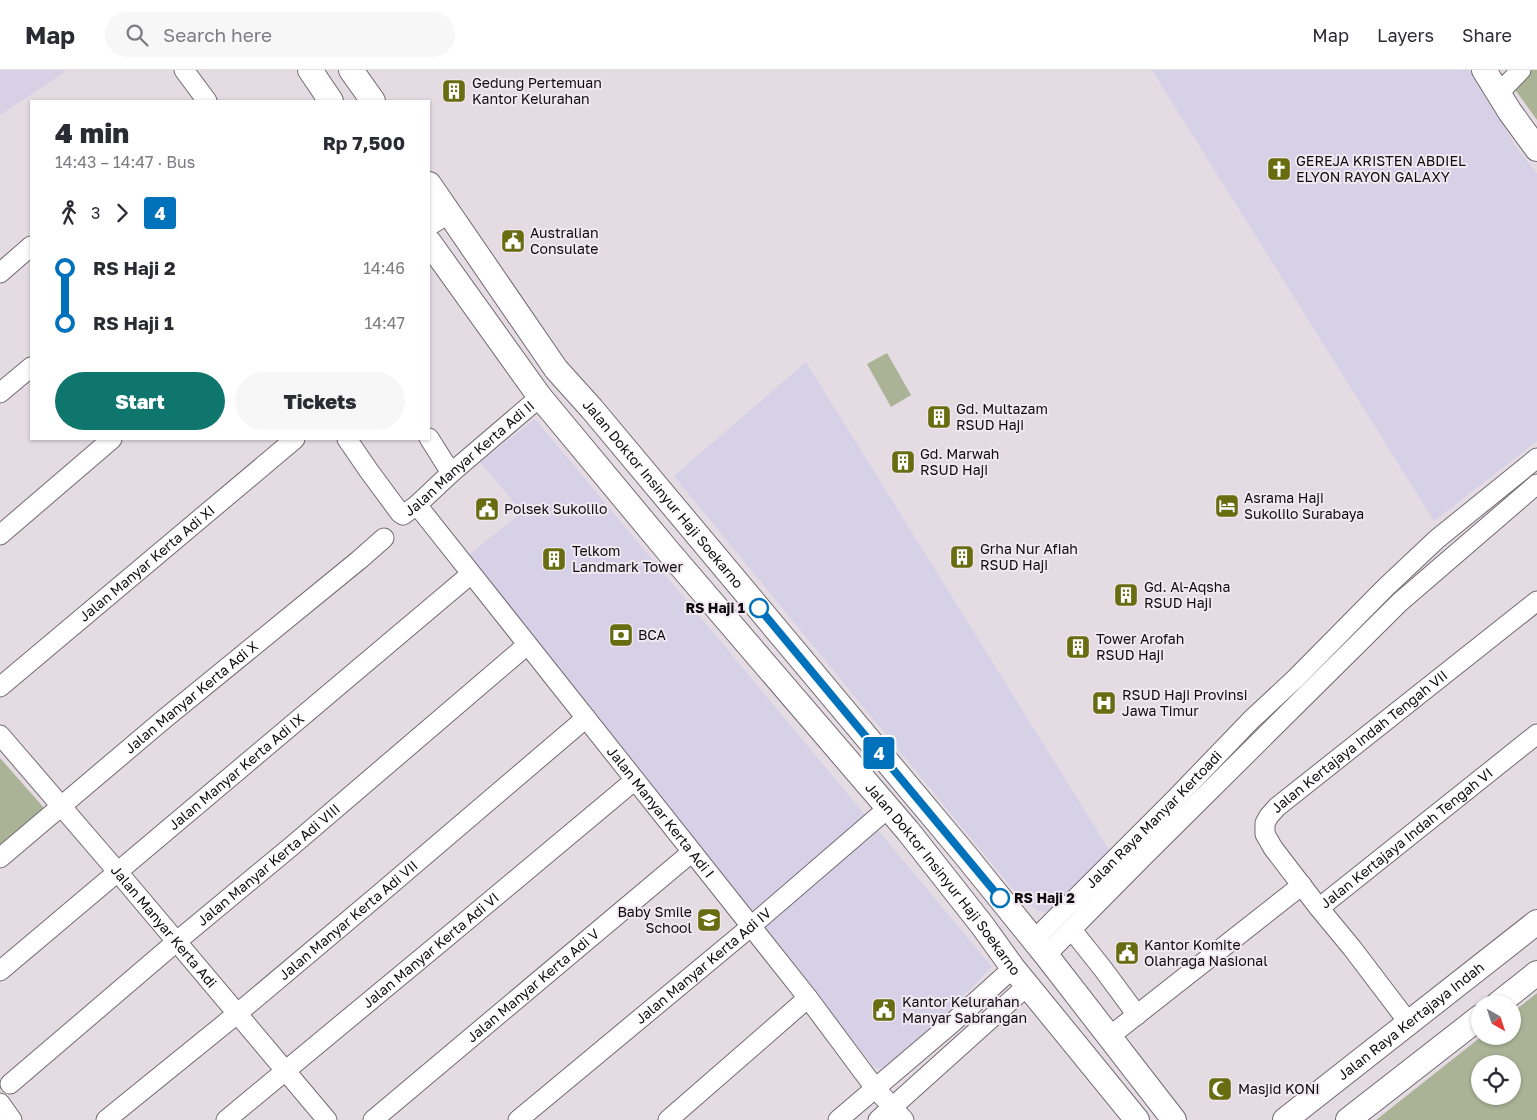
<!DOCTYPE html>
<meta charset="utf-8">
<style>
:root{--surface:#fff;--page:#f7f7f7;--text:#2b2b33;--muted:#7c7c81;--line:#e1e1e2;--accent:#0f766e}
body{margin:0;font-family:"Golos Text",sans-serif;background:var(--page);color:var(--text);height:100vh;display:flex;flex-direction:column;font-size:19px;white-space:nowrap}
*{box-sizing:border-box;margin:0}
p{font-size:16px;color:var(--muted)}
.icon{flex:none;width:28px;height:28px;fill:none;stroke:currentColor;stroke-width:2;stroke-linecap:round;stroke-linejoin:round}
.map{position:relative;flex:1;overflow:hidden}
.drawer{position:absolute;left:30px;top:30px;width:400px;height:340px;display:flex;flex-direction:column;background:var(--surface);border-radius:0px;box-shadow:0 1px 4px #0004}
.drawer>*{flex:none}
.badge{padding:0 10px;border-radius:4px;font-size:18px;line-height:32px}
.needle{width:32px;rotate:141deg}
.tools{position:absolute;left:1471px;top:925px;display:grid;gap:10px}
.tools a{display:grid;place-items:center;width:50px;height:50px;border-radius:50%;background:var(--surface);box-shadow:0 1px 4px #0004;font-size:25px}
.map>.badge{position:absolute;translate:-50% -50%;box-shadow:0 0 0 2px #fff}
.legs{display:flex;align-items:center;gap:8px;height:55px;padding:0 25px;font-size:16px}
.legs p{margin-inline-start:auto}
.headline{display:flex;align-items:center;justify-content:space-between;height:85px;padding:0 25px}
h1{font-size:28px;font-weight:800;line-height:38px}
.button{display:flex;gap:10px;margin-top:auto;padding:10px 25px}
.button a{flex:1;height:58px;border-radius:30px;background:var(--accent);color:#fff;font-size:20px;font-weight:800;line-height:58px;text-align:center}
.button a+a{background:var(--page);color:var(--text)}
ul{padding:0 25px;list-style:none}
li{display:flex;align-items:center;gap:18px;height:55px;font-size:19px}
li i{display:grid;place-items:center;width:8px;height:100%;margin:0 6px;background:currentColor}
li i::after{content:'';width:12px;height:12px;margin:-6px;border:4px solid;border-radius:50%;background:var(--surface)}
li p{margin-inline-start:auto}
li:first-child i{background:linear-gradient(#0000 50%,currentColor 0)}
li:last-child i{background:linear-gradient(currentColor 50%,#0000 0)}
header{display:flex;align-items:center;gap:30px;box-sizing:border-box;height:70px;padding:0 25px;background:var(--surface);border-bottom:1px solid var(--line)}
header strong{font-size:24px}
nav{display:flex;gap:28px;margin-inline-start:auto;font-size:18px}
.search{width:350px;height:45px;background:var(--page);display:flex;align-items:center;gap:12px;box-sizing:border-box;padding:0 18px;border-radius:28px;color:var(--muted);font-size:19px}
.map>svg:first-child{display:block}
</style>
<header>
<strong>Map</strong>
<div class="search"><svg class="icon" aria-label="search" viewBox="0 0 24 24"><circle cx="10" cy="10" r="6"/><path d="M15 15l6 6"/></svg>Search here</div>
<nav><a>Map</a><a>Layers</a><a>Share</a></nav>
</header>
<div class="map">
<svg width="1537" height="1050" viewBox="0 0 1537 1050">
<rect width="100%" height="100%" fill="#e4dbe3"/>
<path fill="#d6d1e7" d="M1152,0H1469L1518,80L1537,104V371L1434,451Z
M806,292L1113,786L1051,842L1038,841L1011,817L674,406Z
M535,349L992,897L898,992L886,1000L874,997L469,485L522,442L480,392Z"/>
<path fill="#d9d0e5" d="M0,0H64L65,2L0,45Z"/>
<path fill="#abb397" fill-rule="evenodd" d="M1521,0H1537V50L1511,14Z
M887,283L911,325L891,337L867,294Z
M0,688L44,738L0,777Z
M1537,923V1050H1376L1482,966H1512L1513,942ZM1480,994H1512V1026H1480Z"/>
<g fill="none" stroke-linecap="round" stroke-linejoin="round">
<defs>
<g id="minor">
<path d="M184,0L207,31"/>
<path d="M1498,24L1521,0"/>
<path d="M0,203L31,176"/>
<path d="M0,323L31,297"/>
<path d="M429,368L451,403"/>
<path id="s1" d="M347,369L369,401L400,443L403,445L417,435L451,403L540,327"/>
<path id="s2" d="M417,435L808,928L875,1018L904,1050"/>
<path d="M0,465L112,369"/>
<path id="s3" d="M0,617L295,369"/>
<path id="s4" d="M0,665L117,801L327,1050"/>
<path id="s5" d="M0,788L163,650L359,490L384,468"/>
<path id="s6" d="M1319,838L1273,778L1265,764V753L1269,746L1277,737L1537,531"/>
<path d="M1072,860L1103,899L1137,945"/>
<path id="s7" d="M1034,870L1175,729L1251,650L1296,608L1386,517L1437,469L1537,388"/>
<path d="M1046,885L1144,786L1400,532L1537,414"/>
<path id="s8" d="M0,901L471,504"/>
<path id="s9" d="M1409,953L1352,878L1319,838L1537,664"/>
<path d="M1110,966L1302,815"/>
<path id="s10" d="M10,1014L176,872L293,775L527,575"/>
<path d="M0,1033L12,1050"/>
<path id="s11" d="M106,1050L238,943L376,827L586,648"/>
<path id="s12" d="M226,1050L453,862L635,710"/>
<path id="s13" d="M373,1050L692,782"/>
<path id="s14" d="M518,1050L742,864L887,739"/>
<path d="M668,1050L808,928"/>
<path d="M838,1050L952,953L1013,898"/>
<path d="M878,1050L1027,916"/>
</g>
<g id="major">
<path d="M310,0L331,31"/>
<path d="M351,0L373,31"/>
<path d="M1484,0L1510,42L1537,79"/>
<path id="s15" d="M429,114L556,299L592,339L966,786L1046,885L1174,1050"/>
<path d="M429,153L437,148L445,138"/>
<path id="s16" d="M429,172L540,327L668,481L908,761L982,855L1013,898L1137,1050"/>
<path d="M1498,934L1537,903"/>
<path id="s17" d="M1285,1050L1537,852"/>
<path d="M1348,1050L1480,947"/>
</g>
</defs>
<use href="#minor" stroke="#726a71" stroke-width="21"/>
<use href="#major" stroke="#726a71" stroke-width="26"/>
<use href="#minor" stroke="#fff" stroke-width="19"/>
<use href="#major" stroke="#fff" stroke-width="24"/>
</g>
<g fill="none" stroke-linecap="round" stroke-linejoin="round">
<defs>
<path id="line-1" d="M759,538L1000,828"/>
</defs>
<use href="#line-1" stroke="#fff" stroke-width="11"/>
<use href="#line-1" stroke="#0072bc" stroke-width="8"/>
</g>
<defs>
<symbol id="building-square" viewBox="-11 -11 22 22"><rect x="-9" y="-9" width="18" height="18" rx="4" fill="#696d11" stroke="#f2e8f1"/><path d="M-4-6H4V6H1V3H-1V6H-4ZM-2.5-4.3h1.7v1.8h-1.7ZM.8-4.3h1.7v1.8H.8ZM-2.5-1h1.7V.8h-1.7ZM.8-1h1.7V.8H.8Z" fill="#fff"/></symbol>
<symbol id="church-square" viewBox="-11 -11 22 22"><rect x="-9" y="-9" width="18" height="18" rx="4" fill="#696d11" stroke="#f2e8f1"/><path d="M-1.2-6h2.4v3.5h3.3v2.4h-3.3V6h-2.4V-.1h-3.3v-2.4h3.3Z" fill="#fff"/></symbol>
<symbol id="civic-square" viewBox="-11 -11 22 22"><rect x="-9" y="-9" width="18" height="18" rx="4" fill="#696d11" stroke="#f2e8f1"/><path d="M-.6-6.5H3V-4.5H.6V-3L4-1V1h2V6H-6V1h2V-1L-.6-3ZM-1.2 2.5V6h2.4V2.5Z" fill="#fff"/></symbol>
<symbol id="hotel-square" viewBox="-11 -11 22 22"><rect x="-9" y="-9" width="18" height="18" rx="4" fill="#696d11" stroke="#f2e8f1"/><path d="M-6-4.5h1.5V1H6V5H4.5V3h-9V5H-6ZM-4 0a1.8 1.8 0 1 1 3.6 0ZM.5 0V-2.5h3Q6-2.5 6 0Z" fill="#fff"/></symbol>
<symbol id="bank-square" viewBox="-11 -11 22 22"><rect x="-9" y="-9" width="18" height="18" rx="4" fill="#696d11" stroke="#f2e8f1"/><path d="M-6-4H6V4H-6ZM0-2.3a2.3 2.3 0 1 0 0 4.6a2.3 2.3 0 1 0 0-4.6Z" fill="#fff"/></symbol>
<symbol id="hospital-square" viewBox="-11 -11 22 22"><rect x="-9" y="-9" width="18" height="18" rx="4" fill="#696d11" stroke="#f2e8f1"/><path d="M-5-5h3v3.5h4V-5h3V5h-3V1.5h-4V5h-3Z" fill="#fff"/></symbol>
<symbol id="school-square" viewBox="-11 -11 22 22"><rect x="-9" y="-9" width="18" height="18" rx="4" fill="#696d11" stroke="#f2e8f1"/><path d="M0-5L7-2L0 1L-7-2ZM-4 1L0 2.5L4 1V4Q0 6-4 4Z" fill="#fff"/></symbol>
<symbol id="mosque-square" viewBox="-11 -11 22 22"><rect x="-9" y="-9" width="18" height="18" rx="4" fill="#696d11" stroke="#f2e8f1"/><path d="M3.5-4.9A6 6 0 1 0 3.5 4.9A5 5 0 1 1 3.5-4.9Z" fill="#fff"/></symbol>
</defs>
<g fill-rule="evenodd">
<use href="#building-square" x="440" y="7" width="28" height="28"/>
<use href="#church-square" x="1265" y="85" width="28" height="28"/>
<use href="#civic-square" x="499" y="157" width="28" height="28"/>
<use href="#building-square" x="925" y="333" width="28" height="28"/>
<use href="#building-square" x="889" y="378" width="28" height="28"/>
<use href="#hotel-square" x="1213" y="422" width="28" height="28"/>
<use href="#civic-square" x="473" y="425" width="28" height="28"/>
<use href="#building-square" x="948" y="473" width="28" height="28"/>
<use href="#building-square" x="540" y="475" width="28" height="28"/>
<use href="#building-square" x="1112" y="511" width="28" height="28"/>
<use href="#bank-square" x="607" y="551" width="28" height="28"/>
<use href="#building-square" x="1064" y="563" width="28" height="28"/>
<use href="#hospital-square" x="1090" y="619" width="28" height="28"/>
<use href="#school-square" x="695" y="836" width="28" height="28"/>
<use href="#civic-square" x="1113" y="869" width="28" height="28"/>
<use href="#civic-square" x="870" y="926" width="28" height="28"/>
<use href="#mosque-square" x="1206" y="1005" width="28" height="28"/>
</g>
<g fill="#fff" stroke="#0072bc" stroke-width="2.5">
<circle cx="759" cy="538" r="9"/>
<circle cx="1000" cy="828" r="9"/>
</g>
<g text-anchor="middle" stroke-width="4" stroke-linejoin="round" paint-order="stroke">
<g font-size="14" fill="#0e0c0e" stroke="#f2e8f1" text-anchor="start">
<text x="472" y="18">Gedung Pertemuan<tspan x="472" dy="16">Kantor Kelurahan</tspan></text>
<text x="1296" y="96">GEREJA KRISTEN ABDIEL<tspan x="1296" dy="16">ELYON RAYON GALAXY</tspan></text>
<text x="530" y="168">Australian<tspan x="530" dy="16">Consulate</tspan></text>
<text x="956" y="344">Gd. Multazam<tspan x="956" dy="16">RSUD Haji</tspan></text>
<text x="920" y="389">Gd. Marwah<tspan x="920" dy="16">RSUD Haji</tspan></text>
<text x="1244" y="433">Asrama Haji<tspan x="1244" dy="16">Sukolilo Surabaya</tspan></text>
<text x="504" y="444">Polsek Sukolilo</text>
<text x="980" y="484">Grha Nur Afiah<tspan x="980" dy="16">RSUD Haji</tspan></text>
<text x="572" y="486">Telkom<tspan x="572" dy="16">Landmark Tower</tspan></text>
<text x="1144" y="522">Gd. Al-Aqsha<tspan x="1144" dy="16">RSUD Haji</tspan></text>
<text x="638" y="570">BCA</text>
<text x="1096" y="574">Tower Arofah<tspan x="1096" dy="16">RSUD Haji</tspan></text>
<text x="1122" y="630">RSUD Haji Provinsi<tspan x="1122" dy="16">Jawa Timur</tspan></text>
<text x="692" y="847" text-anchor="end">Baby Smile<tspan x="692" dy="16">School</tspan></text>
<text x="1144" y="880">Kantor Komite<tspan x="1144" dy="16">Olahraga Nasional</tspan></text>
<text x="902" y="937">Kantor Kelurahan<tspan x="902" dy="16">Manyar Sabrangan</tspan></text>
<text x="1238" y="1024">Masjid KONI</text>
</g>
<g font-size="14" fill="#0e0c0e" stroke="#f2e8f1">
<text dy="5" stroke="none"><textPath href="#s1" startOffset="182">Jalan Manyar Kerta Adi II</textPath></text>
<text dy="5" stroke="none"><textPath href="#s15" startOffset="389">Jalan Doktor Insinyur Haji Soekarno</textPath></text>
<text dy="5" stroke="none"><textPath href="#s3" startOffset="192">Jalan Manyar Kerta Adi XI</textPath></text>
<text dy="5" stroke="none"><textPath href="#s5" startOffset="250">Jalan Manyar Kerta Adi X</textPath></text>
<text dy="5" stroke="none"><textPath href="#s6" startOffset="228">Jalan Kertajaya Indah Tengah VII</textPath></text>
<text dy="5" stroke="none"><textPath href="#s8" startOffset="309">Jalan Manyar Kerta Adi IX</textPath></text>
<text dy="5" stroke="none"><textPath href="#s2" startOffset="392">Jalan Manyar Kerta Adi I</textPath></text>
<text dy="5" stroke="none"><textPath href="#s7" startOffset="170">Jalan Raya Manyar Kertoadi</textPath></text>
<text dy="5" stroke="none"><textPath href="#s9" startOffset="258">Jalan Kertajaya Indah Tengah VI</textPath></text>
<text dy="5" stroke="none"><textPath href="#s10" startOffset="339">Jalan Manyar Kerta Adi VIII</textPath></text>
<text dy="5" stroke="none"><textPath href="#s16" startOffset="819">Jalan Doktor Insinyur Haji Soekarno</textPath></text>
<text dy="5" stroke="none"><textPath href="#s11" startOffset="314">Jalan Manyar Kerta Adi VII</textPath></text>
<text dy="5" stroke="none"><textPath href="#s4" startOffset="252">Jalan Manyar Kerta Adi</textPath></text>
<text dy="5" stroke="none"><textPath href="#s12" startOffset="266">Jalan Manyar Kerta Adi VI</textPath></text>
<text dy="5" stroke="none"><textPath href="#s14" startOffset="241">Jalan Manyar Kerta Adi IV</textPath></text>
<text dy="5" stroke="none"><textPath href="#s13" startOffset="209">Jalan Manyar Kerta Adi V</textPath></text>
<text dy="5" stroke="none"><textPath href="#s17" startOffset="160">Jalan Raya Kertajaya Indah</textPath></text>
</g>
<g font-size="14" font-weight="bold" fill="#0e0c0e" stroke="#f2e8f1" text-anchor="end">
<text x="745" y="543">RS Haji 1</text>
<text x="1014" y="833" text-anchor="start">RS Haji 2</text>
</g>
</g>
</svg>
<div class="tools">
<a><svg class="needle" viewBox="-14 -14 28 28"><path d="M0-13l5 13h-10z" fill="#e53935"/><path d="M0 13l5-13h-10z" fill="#7c7c81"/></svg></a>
<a><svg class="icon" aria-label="locate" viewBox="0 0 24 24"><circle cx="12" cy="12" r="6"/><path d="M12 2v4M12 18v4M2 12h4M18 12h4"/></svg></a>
</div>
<b class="badge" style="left:879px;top:683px;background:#0072bc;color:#fff">4</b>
<section class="drawer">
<div class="headline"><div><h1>4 min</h1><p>14:43 – 14:47 · Bus</p></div><b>Rp 7,500</b></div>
<div class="legs"><svg class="icon" aria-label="walk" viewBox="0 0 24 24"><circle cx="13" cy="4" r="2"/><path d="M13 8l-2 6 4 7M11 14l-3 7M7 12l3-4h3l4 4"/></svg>3<svg class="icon" aria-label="forward" viewBox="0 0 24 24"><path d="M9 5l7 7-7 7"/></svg><b class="badge" style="background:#0072bc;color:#fff">4</b></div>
<ul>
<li><i style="color:#0072bc"></i><b>RS Haji 2</b><p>14:46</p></li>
<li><i style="color:#0072bc"></i><b>RS Haji 1</b><p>14:47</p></li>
</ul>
<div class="button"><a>Start</a><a>Tickets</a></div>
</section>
</div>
